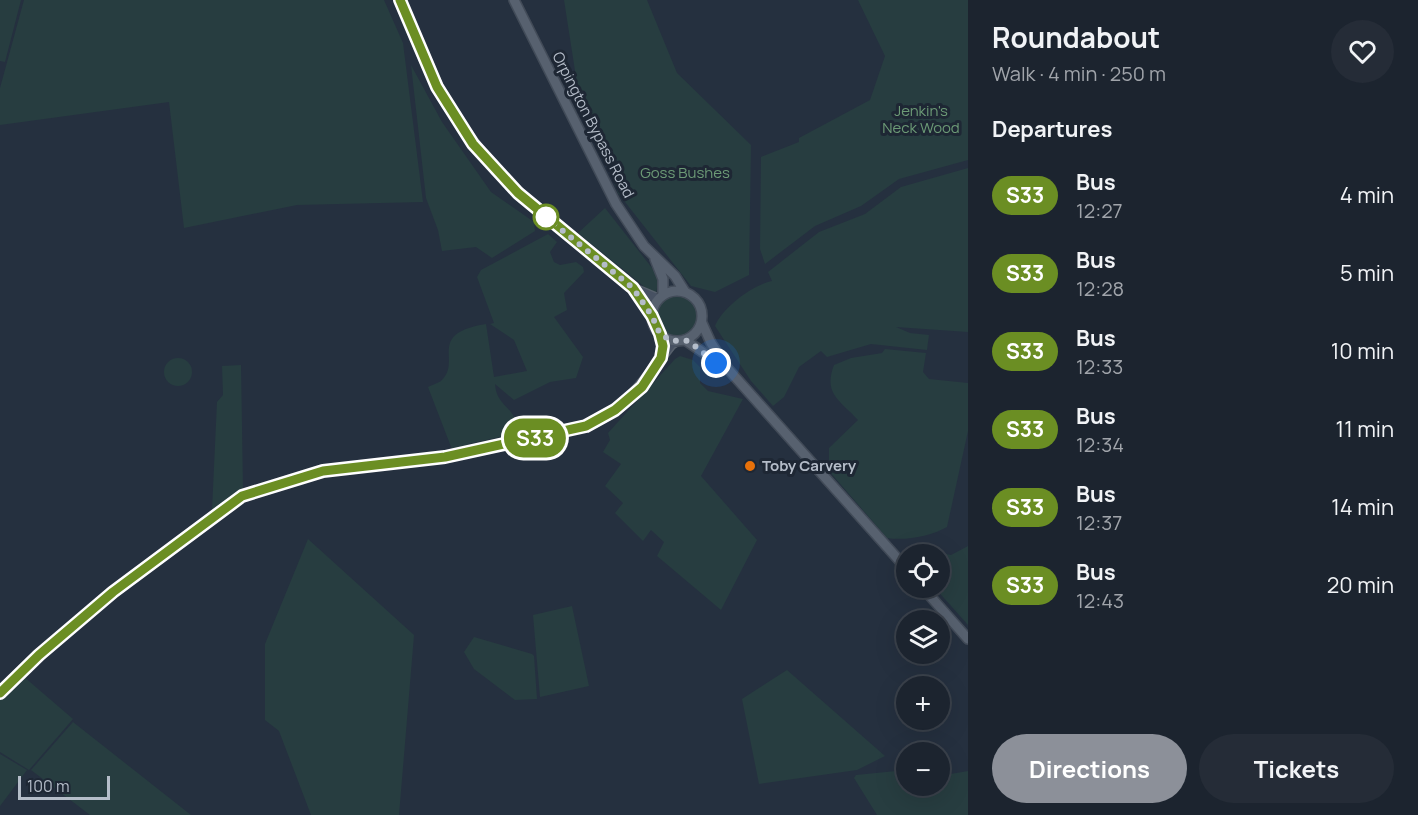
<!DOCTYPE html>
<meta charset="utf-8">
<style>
:root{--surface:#1c242f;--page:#252c37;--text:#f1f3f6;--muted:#a0a4aa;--line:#3a414b;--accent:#8c9099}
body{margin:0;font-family:Manrope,sans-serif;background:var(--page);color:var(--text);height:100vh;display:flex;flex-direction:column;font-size:22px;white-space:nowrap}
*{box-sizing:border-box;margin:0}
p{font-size:20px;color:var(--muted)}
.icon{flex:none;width:33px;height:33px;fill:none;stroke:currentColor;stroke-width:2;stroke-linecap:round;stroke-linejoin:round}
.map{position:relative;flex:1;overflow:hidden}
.panel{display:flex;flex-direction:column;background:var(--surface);width:450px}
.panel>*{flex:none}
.badge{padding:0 12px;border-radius:20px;font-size:21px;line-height:39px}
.tools{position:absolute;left:896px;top:544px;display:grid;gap:12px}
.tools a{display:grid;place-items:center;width:54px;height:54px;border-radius:50%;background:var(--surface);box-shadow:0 6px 24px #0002,0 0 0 2px var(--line);font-size:30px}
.scale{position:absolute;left:18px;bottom:15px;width:92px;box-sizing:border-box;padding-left:6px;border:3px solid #b5bdc9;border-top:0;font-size:16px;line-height:21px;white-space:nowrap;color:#b5bdc9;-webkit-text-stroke:4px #1e2734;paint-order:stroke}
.you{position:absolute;width:30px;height:30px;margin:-15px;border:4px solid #fff;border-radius:50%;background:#1a73e8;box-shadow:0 0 0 9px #1a73e833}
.map>.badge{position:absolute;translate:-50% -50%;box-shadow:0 0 0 3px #fff}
h2{padding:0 24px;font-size:22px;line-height:54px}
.round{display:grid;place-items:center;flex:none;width:63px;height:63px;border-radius:32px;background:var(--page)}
.summary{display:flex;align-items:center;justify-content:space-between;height:102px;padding:0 24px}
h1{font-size:28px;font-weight:700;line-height:45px}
.primary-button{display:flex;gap:12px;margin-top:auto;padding:12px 24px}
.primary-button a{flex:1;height:69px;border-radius:36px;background:var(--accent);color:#fff;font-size:24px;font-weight:700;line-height:69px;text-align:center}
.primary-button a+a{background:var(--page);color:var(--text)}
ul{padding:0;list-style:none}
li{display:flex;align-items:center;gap:18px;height:78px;padding:0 24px}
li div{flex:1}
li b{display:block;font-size:22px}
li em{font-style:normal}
li .badge{min-width:66px;font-weight:700;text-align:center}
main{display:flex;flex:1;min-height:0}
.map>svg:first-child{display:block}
</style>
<main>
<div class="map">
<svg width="968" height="815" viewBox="0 0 968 815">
<rect width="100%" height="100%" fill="#25303f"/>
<path fill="#273d40" d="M0,0H21L5,62L0,61Z
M24,0H384L403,43L423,202L297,205L184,228L169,102L0,125V88Z
M564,0H647L677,73L751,145L749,275L715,292L691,286L618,193L578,90Z
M858,0H968V160L899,179L861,206L815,226L765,264L760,249L761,157L799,142V138L870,100L885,56Z
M411,65L442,122L491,192L534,222L535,231L492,258L476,247L442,251L438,230L426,198Z
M968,168V332L896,327L910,333L929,335L927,350L871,344L827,357L821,351L799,367L784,397L773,406L751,381L715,326C722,308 752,285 772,281L768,272L819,232L865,214L901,187Z
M605,208L656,273L659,279L656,293H652L578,233Z
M548,234L557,242L550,252L554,262L560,265L576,262L583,267L584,272L564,293L567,310L554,317L583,357L576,378L550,382L514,400L495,384C497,409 516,404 518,433L468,444L470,448L453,452L428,387C432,385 438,383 441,381C463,361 425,334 486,324L494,377L527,371L514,340L490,324L494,323L477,277L481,270Z
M656 316a21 21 0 1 1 42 0a21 21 0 1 1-42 0Z
M885,349L926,353L923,372L929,379L968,383V431L947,527C931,536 906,541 887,538L829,471V448L858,420C840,400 823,394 834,365L851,358L882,353Z
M680,356L693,360L700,367V383L708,391L743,399L701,476L757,540L721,610L657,556L664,542L651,530L643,541L615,513L623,503L605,486L621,464L603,452L610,440L608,433L675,359Z
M164 372a14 14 0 1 1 28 0a14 14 0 1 1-28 0Z
M241,365L243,488L212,510L217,402L223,395L222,366Z
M308,539L414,635L399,815H311L279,731L265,720V644Z
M968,546V625L935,588H939V555H930L931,551L951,555Z
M572,606L589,686L540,697L533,615Z
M474,637L532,654L534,656L537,699L515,700L474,669L464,652Z
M787,670L885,756L857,770L759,784L742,699Z
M23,676L73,719L29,770L0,752V699Z
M73,722L191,815H90L31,770Z
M0,754L27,770L0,806Z
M906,770V786H939V776L968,771V815H877L854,778L856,775Z"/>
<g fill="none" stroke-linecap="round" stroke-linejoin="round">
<defs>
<path id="secondary" d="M400,0L446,104L491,165L533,206L633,288L659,299
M633,288L652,316
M660,334L663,346L662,354
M0,693L39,655L113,593L242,496L323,471L445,457L594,423C631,403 646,377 671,345L677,341"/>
<path id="primary" d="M514,0L616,204L644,246L675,276L685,292
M655,259L663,279V295
M652 316a25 25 0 1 1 50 0a25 25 0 1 1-50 0Z
M702,323L711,343L728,369L906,568
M685,340L726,368
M923,588L968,639"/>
</defs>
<use href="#secondary" stroke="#57606c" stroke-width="11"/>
<use href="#primary" stroke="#424b58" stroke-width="12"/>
<use href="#secondary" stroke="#475162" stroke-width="8"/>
<use href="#primary" stroke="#57616f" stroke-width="9"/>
</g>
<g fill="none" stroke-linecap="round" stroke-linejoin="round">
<defs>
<path id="line" d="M0,693L39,655L113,592L242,496L323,471L445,457L586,426L615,410L642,387L661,358L663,346L660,334L652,316L633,288L518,193L473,144L437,87L400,0"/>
</defs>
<use href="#line" stroke="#fff" stroke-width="14"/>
<use href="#line" stroke="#6b8e23" stroke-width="9"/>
<path stroke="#b5bdc9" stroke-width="6" stroke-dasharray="0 10.8" d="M546,217L633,288L652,316L660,334L672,341L685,340L691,343L716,363"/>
</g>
<circle fill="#fff" stroke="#6b8e23" stroke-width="3" cx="546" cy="217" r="12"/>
<circle fill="#e8710a" stroke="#1e2734" stroke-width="2" cx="750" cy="466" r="6"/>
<g text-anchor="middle" stroke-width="6" stroke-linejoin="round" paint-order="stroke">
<g font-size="15" fill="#6c9a76" stroke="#1e2734">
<text x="921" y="116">Jenkin's<tspan x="921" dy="17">Neck Wood</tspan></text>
<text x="685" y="178">Goss Bushes</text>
</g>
<g font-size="15" fill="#b5bdc9" stroke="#1e2734">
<text transform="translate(593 125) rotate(63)" y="5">Orpington Bypass Road</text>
</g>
<g font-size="15" font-weight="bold" fill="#b5bdc9" stroke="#1e2734" text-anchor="start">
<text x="762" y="471">Toby Carvery</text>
</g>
</g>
</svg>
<div class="tools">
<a><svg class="icon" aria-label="locate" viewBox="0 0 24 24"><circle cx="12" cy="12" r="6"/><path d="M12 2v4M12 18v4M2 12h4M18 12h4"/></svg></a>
<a><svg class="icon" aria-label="layers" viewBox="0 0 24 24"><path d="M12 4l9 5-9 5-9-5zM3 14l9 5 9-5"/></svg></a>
<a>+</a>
<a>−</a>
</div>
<div class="scale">100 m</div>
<div class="you" style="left:716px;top:363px"></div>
<b class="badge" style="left:535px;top:438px;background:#6b8e23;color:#fff">S33</b>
</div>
<section class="panel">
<div class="summary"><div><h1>Roundabout</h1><p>Walk · 4 min · 250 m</p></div><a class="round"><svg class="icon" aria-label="heart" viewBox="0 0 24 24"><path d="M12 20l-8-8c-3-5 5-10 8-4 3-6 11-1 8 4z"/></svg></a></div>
<h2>Departures</h2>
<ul>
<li><span class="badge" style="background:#6b8e23;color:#fff">S33</span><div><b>Bus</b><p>12:27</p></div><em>4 min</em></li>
<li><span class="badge" style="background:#6b8e23;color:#fff">S33</span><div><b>Bus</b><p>12:28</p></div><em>5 min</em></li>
<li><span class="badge" style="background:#6b8e23;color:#fff">S33</span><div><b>Bus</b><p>12:33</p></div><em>10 min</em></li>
<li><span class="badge" style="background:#6b8e23;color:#fff">S33</span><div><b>Bus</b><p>12:34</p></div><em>11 min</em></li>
<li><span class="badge" style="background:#6b8e23;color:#fff">S33</span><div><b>Bus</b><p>12:37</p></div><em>14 min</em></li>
<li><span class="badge" style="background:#6b8e23;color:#fff">S33</span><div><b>Bus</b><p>12:43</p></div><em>20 min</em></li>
</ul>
<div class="primary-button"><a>Directions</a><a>Tickets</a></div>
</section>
</main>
